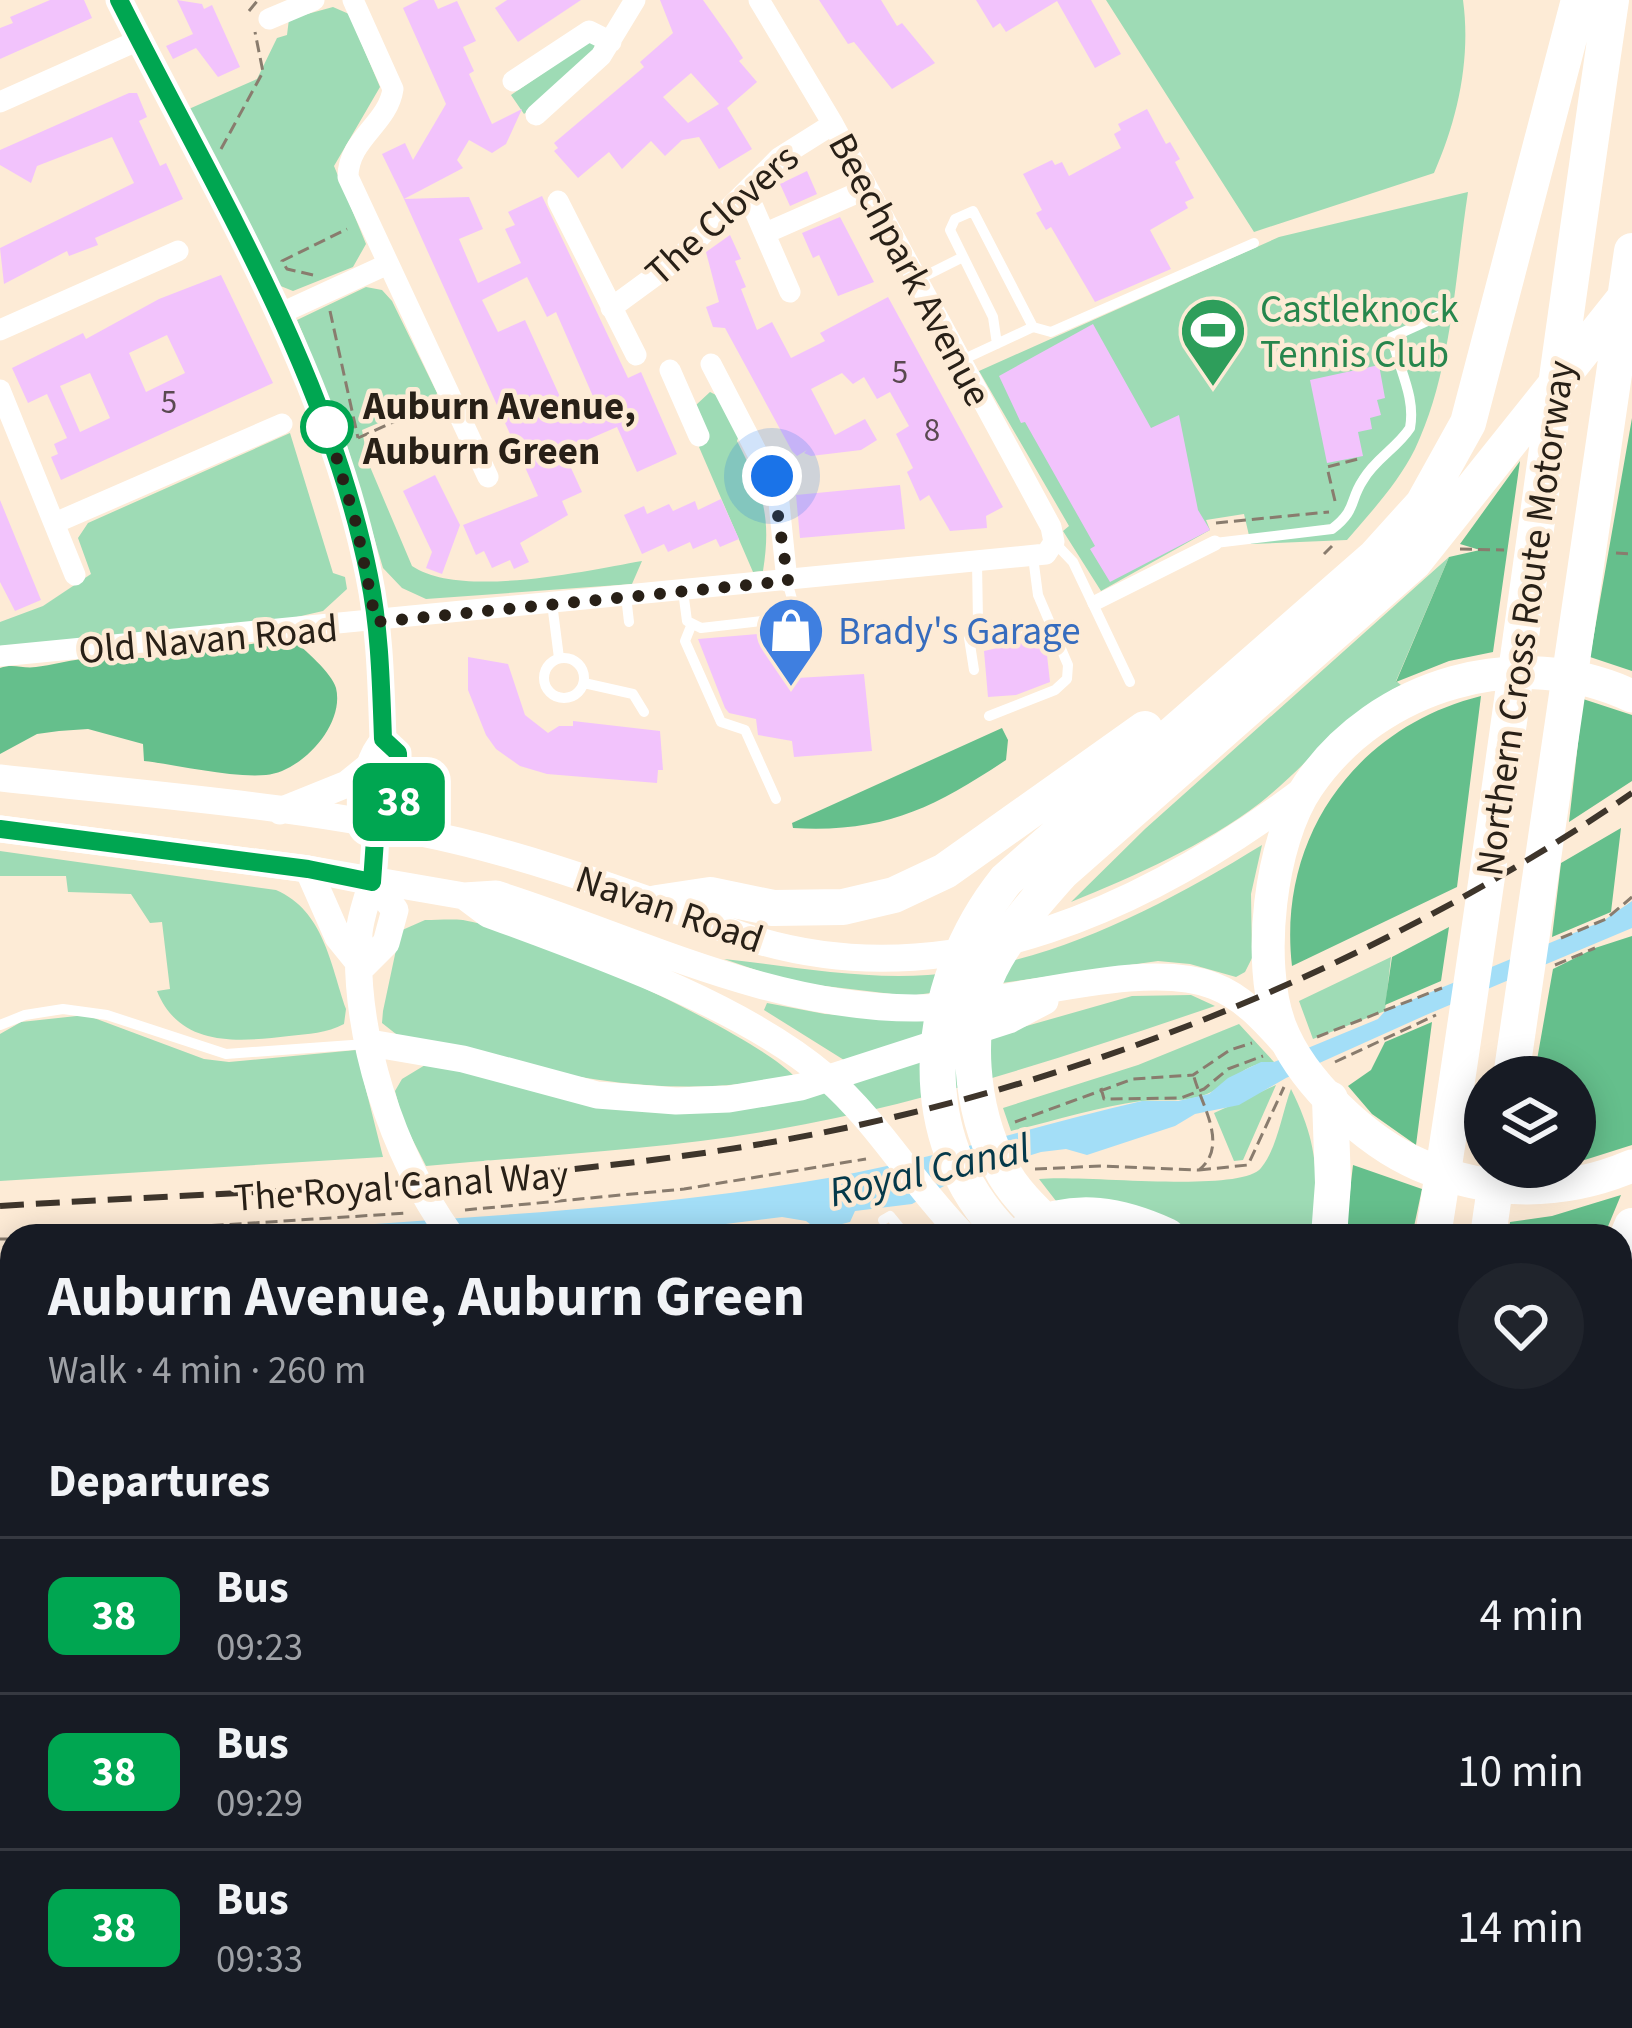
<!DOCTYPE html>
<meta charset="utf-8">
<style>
:root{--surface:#171b24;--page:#20242c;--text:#f1f3f6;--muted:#9ea1a6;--line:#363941}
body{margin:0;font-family:"Source Sans 3",sans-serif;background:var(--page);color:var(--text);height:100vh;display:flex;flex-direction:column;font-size:45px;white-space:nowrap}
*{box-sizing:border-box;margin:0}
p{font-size:39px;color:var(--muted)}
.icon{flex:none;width:66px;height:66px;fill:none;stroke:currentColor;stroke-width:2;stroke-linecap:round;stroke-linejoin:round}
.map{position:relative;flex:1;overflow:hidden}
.side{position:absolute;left:0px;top:1224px;width:1632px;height:804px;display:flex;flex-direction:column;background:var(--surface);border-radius:36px 36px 0 0;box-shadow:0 6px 30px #0003}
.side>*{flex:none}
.badge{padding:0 24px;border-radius:18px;font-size:42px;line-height:78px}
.controls{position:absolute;left:1464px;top:1056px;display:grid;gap:24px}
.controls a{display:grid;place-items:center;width:132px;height:132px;border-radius:50%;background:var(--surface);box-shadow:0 6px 30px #0003;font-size:60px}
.you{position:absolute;width:60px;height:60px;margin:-30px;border:9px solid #fff;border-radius:50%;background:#1a73e8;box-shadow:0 0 0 18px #1a73e833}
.map>.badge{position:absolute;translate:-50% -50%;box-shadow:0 0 0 6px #fff}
h2{padding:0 48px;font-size:45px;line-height:108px}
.round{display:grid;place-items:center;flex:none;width:126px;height:126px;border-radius:63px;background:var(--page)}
.head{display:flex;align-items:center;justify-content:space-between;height:204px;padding:0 48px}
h1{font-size:57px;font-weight:700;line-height:90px}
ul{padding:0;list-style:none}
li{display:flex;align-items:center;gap:36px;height:156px;padding:0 48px;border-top:3px solid var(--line)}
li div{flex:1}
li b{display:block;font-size:45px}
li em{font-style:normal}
li .badge{min-width:132px;font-weight:700;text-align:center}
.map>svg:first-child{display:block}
</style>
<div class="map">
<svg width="1632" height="2028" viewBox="0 0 1632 2028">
<rect width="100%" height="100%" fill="#fdebd6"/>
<path fill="#9edbb5" d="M1106,0H1463C1471,58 1458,119 1434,173L1254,232Z
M333,7L349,14L380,87L334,166L366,244L353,267L293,291L278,285L182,112L257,79L277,38L287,35L289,19Z
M590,41L595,45L591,55L524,114L511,95Z
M1468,192C1455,276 1452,371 1415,449C1398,483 1372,511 1347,540L1251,544L1244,514L1206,520L1210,530L1101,591L1063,531L1069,526L979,371L1279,237Z
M366,287L382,290L392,301L437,393L435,399L362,430L368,462L412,566C461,599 585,571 642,561L632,584L426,599L402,588L383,568L343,432L297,320Z
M710,392L718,396L739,435L737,441C762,490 772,515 763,571L753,572L699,447L709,436L696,405Z
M290,433L333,573L345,577L347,589L323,611L253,627L0,646V622L43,606L91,574L78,538L88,523Z
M1449,557L1396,681L1401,685C1339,718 1313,761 1260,803C1205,845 1135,876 1071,902L1145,829Z
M1262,845L1251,894L1252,958L1245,972L1236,977L1190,964L1158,961L909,996L791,982L724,959C790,966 862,980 928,975C1051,965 1159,908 1262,845Z
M0,851L276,890C324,911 330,963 346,1009L344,1024C327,1033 308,1034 289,1036C238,1042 180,1048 157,991L170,989L162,922L150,923L131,894L68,892L66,876H0Z
M425,920C437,920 451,919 463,920C532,932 743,1027 793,1075C659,1106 532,1068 401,1038L382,1023L383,1011L400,931Z
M1391,957L1385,1011L1313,1039L1299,1001Z
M1191,995L1215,1006C1070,1055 925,1104 774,1130C660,1150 542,1155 426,1166L403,1121L395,1091L402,1079L430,1062L640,1110L995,1035L1132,996Z
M767,1003L825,1014L932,1021L930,1033L844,1060L764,1010Z
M86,1015L204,1059L229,1062L356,1050L383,1157L0,1181V1034L21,1022Z
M1239,1024L1274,1062C1245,1061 1231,1084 1207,1094C1186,1103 1163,1099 1141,1101C1098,1107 1054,1121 1011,1131L1003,1108L1138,1065Z
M1276,1085L1243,1160L1234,1161L1214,1113Z
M1291,1089C1319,1145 1318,1176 1314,1236H1197L1146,1213L1063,1210L1039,1179C1082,1174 1240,1194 1261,1168C1277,1149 1282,1113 1291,1089Z
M12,1285V1555L0,1562V1286Z
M1620,1471L1632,1474V1586L1620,1597Z
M0,1820L12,1824V2016H1101V2028H0Z"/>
<path fill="#65bf8c" d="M1632,418V671L1590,657Z
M1520,461L1493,652L1449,661L1396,682L1449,557L1480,550L1460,544Z
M292,639C304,649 332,673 336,688C345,725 301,772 266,775C231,778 179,765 144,761L143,744L88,729L59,731L37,734L0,754V668C14,663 22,669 36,667C52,665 66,661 82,659C108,655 138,660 165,657C210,653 252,642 292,639Z
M1481,696L1457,887L1292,966C1277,837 1356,727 1481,696Z
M1583,699L1632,715V781L1569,822Z
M1002,728L1008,740L1006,760C932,809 884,833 793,828L792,823Z
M1621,828L1611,912L1552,937L1561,863Z
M1449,927L1441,981L1385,1005L1392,957Z
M1632,936V1145L1575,1163V1077H1534L1553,969L1595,948Z
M1432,1022L1416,1145L1372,1114L1348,1086L1371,1070L1385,1042Z
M1353,1165L1422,1189L1412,1236H1345Z
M1621,1195L1604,1236H1508L1510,1222L1552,1216Z
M1632,1698V1902L1620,1898V1725Z"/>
<path fill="#a3def7" d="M1632,901V928L1426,1015L1286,1078L1239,1105L1195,1114L1175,1126L1087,1155L1066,1149L1041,1152L960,1177L912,1204L855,1211L850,1222L818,1230L806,1221L782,1217L629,1236H220C415,1218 610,1214 804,1182C918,1164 1029,1127 1142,1101H1178L1209,1094L1228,1078L1261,1062H1274L1378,1019L1385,1011L1603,921Z"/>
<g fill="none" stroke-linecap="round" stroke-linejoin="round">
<path stroke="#a3def7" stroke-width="33" d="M0,1979L12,1980"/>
</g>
<path fill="#f2c3fc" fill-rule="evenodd" d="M50,0H84L92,18L0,59V28L13,23L10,17Z
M177,0L202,4L204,9L212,5L240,67L218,77L196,48L173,59L166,46L193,34Z
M419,0H434L438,9L457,1L476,41L463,47L474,71L469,74L492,124L522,109L506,144L492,153L469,140L457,160L463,168L404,199L382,154L405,143L413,160L446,104L403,8Z
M507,0H581L518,42L495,8Z
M660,0H703L730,38L743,58L739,61L757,82L727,108L752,149L719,169L699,137L682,140L665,156L651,141L622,169L609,152L578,178L554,151L558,148L554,143L644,67L640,62L673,33ZM691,73L719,104L688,123L663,97Z
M819,0H881L897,26L902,23L935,63L892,89L854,42L848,44Z
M976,0H1091L1121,54L1095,68L1057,1L1006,32L1000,23L993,28Z
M129,93H137L147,117L139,121L160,166L166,163L183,199L95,238L98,245L69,256L67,251L4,284L0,248L134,183L112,137L37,166L31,183L0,165V150Z
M1147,109L1166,144L1170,142L1180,159L1175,162L1194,198L1185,202L1188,208L1150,230L1171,269L1095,302L1051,227L1046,230L1036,213L1042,210L1023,174L1052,160L1055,165L1062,162L1069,176L1121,148L1114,134L1121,130L1118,124Z
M807,171L817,194L790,206L780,184Z
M542,196L628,378L641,372L677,454L637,472L617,427L580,443L582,449L566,457L582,492L562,501L568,515L520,543L529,562L514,569L510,560L492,568L484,551L476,555L463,525L538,496L404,199L469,197L483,229L459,239L478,283L521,263L505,229L515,225L508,212ZM527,277L547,317L556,312L599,410L572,423L525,320L498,332L482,300Z
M840,217L874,282L838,296L819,255L813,258L802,233Z
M730,235L741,259L735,261L746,287L741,289L757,330L772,322L791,358L825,341L820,333L888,297L1003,507L986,516L987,528L950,531L929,495L920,501L907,472L913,468L896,434L909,426L890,392L877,399L864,377L853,384L842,373L811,389L835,435L865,419L877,440L861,450L811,456L804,453L807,450L797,456L792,451L725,328L713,327L706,307L719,302L706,252Z
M221,275L273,383L61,480L51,457L58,454L54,444L67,438L47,394L28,403L12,368L83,333L86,339L159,299ZM167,335L185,373L146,392L129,353ZM90,373L110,418L80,432L60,386Z
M1093,324L1151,428L1179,415L1198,510L1210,530L1110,582L1090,549L1095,546L1025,422L1021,423L999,376Z
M1379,365L1385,398L1377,400L1381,415L1370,418L1372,429L1358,432L1363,456L1327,463L1310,380Z
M435,475L460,525L442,574L426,568L432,552L403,491Z
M900,485L905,529L800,538L796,495Z
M721,499L739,539L720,547L716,539L693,549L690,542L668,552L664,544L642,554L624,515L644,506L647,514L669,504L673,511L695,501L698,510Z
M0,500L41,600L15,611L0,582Z
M793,631L797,678L864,674L872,751L794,757L792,741L758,735L756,719L729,713L725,708L698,639Z
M1025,642L1026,647L1046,646L1050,682L1016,695L988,697L984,651Z
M468,657L508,664L525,715L548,733L559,726H573V721L660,731L663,770H658L657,783L547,774L520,766L496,749L486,735L468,690Z"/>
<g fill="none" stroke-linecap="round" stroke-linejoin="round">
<path stroke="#897c6e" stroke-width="3" stroke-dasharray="12 6" stroke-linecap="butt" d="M249,11L258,0
M221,149L263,72L255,32
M313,275L287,269L282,261L347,229
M330,311L358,438
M358,438L431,405
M1335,501L1327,467L1358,459
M1216,523L1329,512
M1460,549L1504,550
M1616,553L1632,554
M1324,554L1332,546
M1561,938L1606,919L1632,897
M1555,965L1595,948
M1317,1037L1442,988
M1335,1062L1436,1015
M1101,1088L1104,1099L1181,1098L1204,1089L1228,1069L1263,1056
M1015,1122L1133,1079L1193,1075L1230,1050L1252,1043
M1035,1169L1102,1166L1199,1170C1229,1146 1202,1106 1194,1077
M1199,1170L1248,1165L1284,1087
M465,1210L684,1189L866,1159
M50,1236L408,1213
M0,1239H12
M0,1429L12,1440
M0,1504L12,1529"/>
<path stroke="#fff" stroke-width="10" d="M919,279L963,257
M1033,327L1051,332L1254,243
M960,361L1033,327L973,211L955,219L950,230L993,317L997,344
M1054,542L1073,562L1130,682
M1215,543L1332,529C1357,510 1349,501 1363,480C1375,459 1397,448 1410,428C1416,396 1398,368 1392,337L1443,314
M977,562L978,622
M683,591L687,621L701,628L797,617L787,581
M626,596L629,622
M552,603L559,658
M691,626L685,641L721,722L745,730L776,799
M544 678a20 20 0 1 1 40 0a20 20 0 1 1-40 0Z
M974,670L969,638L1053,629
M584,683L633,694L644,712
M989,716L1055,690L1067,679L1068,665L1038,595L1033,557
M0,1025L25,1015L63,1009L107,1015L226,1054L366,1044
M883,1220L890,1216L899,1227"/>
<path stroke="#fff" stroke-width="15" d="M1095,603L1215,543
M1620,1918L1632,1922"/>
<path stroke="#fff" stroke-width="21" d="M353,0L393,89C388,124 348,139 348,177L488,477
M269,19L314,0
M513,81L589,31L611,42
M0,102L139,40
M536,115L601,56L635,0
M558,201L636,355
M753,207L790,292
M766,233L866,189
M611,308L678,259L779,158L833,124
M277,315L388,264
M0,330L178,251
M711,364L778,493L787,581
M670,370L699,436
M0,390L75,575
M55,523L282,424
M0,656L1046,554L1054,542L1051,527L833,124L759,0
M1148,2016L1149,2028"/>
<path stroke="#fff" stroke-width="24" d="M119,0C211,183 330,374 369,576C379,630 381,684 383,739C362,762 360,799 376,825L399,802L398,753L383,739"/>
<path stroke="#fff" stroke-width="27" d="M0,778C152,795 309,806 458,841C525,857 592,880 657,903C691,915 725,931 759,941C956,998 1151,905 1306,788
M280,811L347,784L368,767
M376,825C375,843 376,863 372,880C368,899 361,913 359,933C353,1036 392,1153 451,1236
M0,829L308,869L464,896L496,894C633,937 770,1009 917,1008C1001,1007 1142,957 1214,986C1243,997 1264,1021 1284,1043
M308,869L338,937L360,964
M464,896L488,914C593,953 741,1004 826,1077C879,1123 914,1186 964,1236
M362,967L386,943L395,910L372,882
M370,1043L463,1059L597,1095L676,1101L729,1099L801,1087L1009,1020L1045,1001
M0,1804L12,1807"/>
<path stroke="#fff" stroke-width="33" d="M1632,696C1519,643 1378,683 1308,786C1270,841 1256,963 1280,1026C1301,1081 1366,1142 1420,1165C1491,1195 1561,1196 1632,1166
M1620,1458L1632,1461"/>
<path stroke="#fff" stroke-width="36" d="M657,903L710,895L773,908L843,907L894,895L945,871L1145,729
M1511,1077L1632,251
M1029,1228C1077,1206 1121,1215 1167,1236
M1006,1236C906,1137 924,983 1006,880L1375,557L1423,504L1468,423L1579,0
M1060,1236C1038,1215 1013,1193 1000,1166C971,1110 962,1027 990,969C1008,933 1035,902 1062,872L1414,562L1632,289
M1329,1236L1333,1183L1330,1099
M1433,1236C1498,825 1550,412 1611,0
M1488,1236L1498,1167
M1620,1254L1632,1226
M1620,1417L1632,1420
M1620,1624L1632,1612
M1230,2028L1231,2016
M1304,2028L1307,2016
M1370,2028L1373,2016
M1441,2028L1444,2016
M1478,2028L1481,2016"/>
<path stroke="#3e352b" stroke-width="6" stroke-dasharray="24 12" stroke-linecap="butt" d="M0,1206C253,1190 511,1186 761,1144C1068,1092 1375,969 1632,793"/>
</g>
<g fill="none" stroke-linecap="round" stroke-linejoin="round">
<defs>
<path id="line" d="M0,829L308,869L372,882L376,825L399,802L398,753L383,739C381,684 380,630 369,576C328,371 212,185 119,0"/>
</defs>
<use href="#line" stroke="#fff" stroke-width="27"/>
<use href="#line" stroke="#00a651" stroke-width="18"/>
<path stroke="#282017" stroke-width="12" stroke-dasharray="0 21.6" d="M327,427L326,422L356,523L376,622L788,581L772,476"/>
</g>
<defs>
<symbol id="stadium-pin" viewBox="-11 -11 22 30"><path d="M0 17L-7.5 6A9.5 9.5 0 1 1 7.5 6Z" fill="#2e9e5b" stroke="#fdebd6"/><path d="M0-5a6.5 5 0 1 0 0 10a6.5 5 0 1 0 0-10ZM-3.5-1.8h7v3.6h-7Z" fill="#fff"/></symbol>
<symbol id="shop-pin" viewBox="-11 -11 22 30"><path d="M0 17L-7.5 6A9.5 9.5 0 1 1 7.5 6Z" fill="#3f7fe0" stroke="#fdebd6"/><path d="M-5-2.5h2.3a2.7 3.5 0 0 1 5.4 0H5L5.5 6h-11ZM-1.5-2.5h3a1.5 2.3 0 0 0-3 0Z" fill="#fff"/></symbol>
</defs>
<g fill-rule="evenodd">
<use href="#stadium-pin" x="1175" y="292" width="76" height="104"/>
<use href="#shop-pin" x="753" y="592" width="76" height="104"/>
</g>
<circle fill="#fff" stroke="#00a651" stroke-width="6" cx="327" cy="427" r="24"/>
<g text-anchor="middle" stroke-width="9" stroke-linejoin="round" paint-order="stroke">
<g font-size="33" fill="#5a4950">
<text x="900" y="383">5</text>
<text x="169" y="413">5</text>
<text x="932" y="441">8</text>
</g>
<g font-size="39" fill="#282017" stroke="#fdebd6">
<text transform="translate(721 214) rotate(-42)" y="14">The Clovers</text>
<text transform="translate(911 269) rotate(62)" y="14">Beechpark Avenue</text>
<text transform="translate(1524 618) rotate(-82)" y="14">Northern Cross Route Motorway</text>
<text transform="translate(208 638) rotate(-5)" y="14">Old Navan Road</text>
<text transform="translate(670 908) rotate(19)" y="14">Navan Road</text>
<text transform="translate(401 1185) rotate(-4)" y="14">The Royal Canal Way</text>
</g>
<g font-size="39" fill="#27864d" stroke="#fdebd6" text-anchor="start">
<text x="1260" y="322">Castleknock<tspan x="1260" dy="45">Tennis Club</tspan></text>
</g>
<g font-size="39" font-weight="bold" fill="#282017" stroke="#fdebd6" text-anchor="start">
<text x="363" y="419">Auburn Avenue,<tspan x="363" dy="45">Auburn Green</tspan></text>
</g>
<g font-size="39" fill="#366cbe" stroke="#fdebd6" text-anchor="start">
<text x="838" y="644">Brady's Garage</text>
</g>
<g font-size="42" font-style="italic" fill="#05394a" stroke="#fdebd6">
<text transform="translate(929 1169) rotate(-13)" y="15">Royal Canal</text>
</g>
</g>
</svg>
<div class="controls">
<a><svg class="icon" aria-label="layers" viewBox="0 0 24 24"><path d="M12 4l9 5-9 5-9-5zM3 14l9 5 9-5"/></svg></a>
</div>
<div class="you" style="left:772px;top:476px"></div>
<b class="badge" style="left:399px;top:802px;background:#00a651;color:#fff">38</b>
<section class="side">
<div class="head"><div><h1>Auburn Avenue, Auburn Green</h1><p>Walk · 4 min · 260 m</p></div><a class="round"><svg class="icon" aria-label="heart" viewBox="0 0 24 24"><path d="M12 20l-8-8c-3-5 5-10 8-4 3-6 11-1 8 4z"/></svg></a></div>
<h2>Departures</h2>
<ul>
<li><span class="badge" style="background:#00a651;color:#fff">38</span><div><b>Bus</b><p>09:23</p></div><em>4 min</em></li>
<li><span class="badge" style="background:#00a651;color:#fff">38</span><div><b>Bus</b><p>09:29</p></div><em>10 min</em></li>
<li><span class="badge" style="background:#00a651;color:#fff">38</span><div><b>Bus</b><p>09:33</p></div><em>14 min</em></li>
</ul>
</section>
</div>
